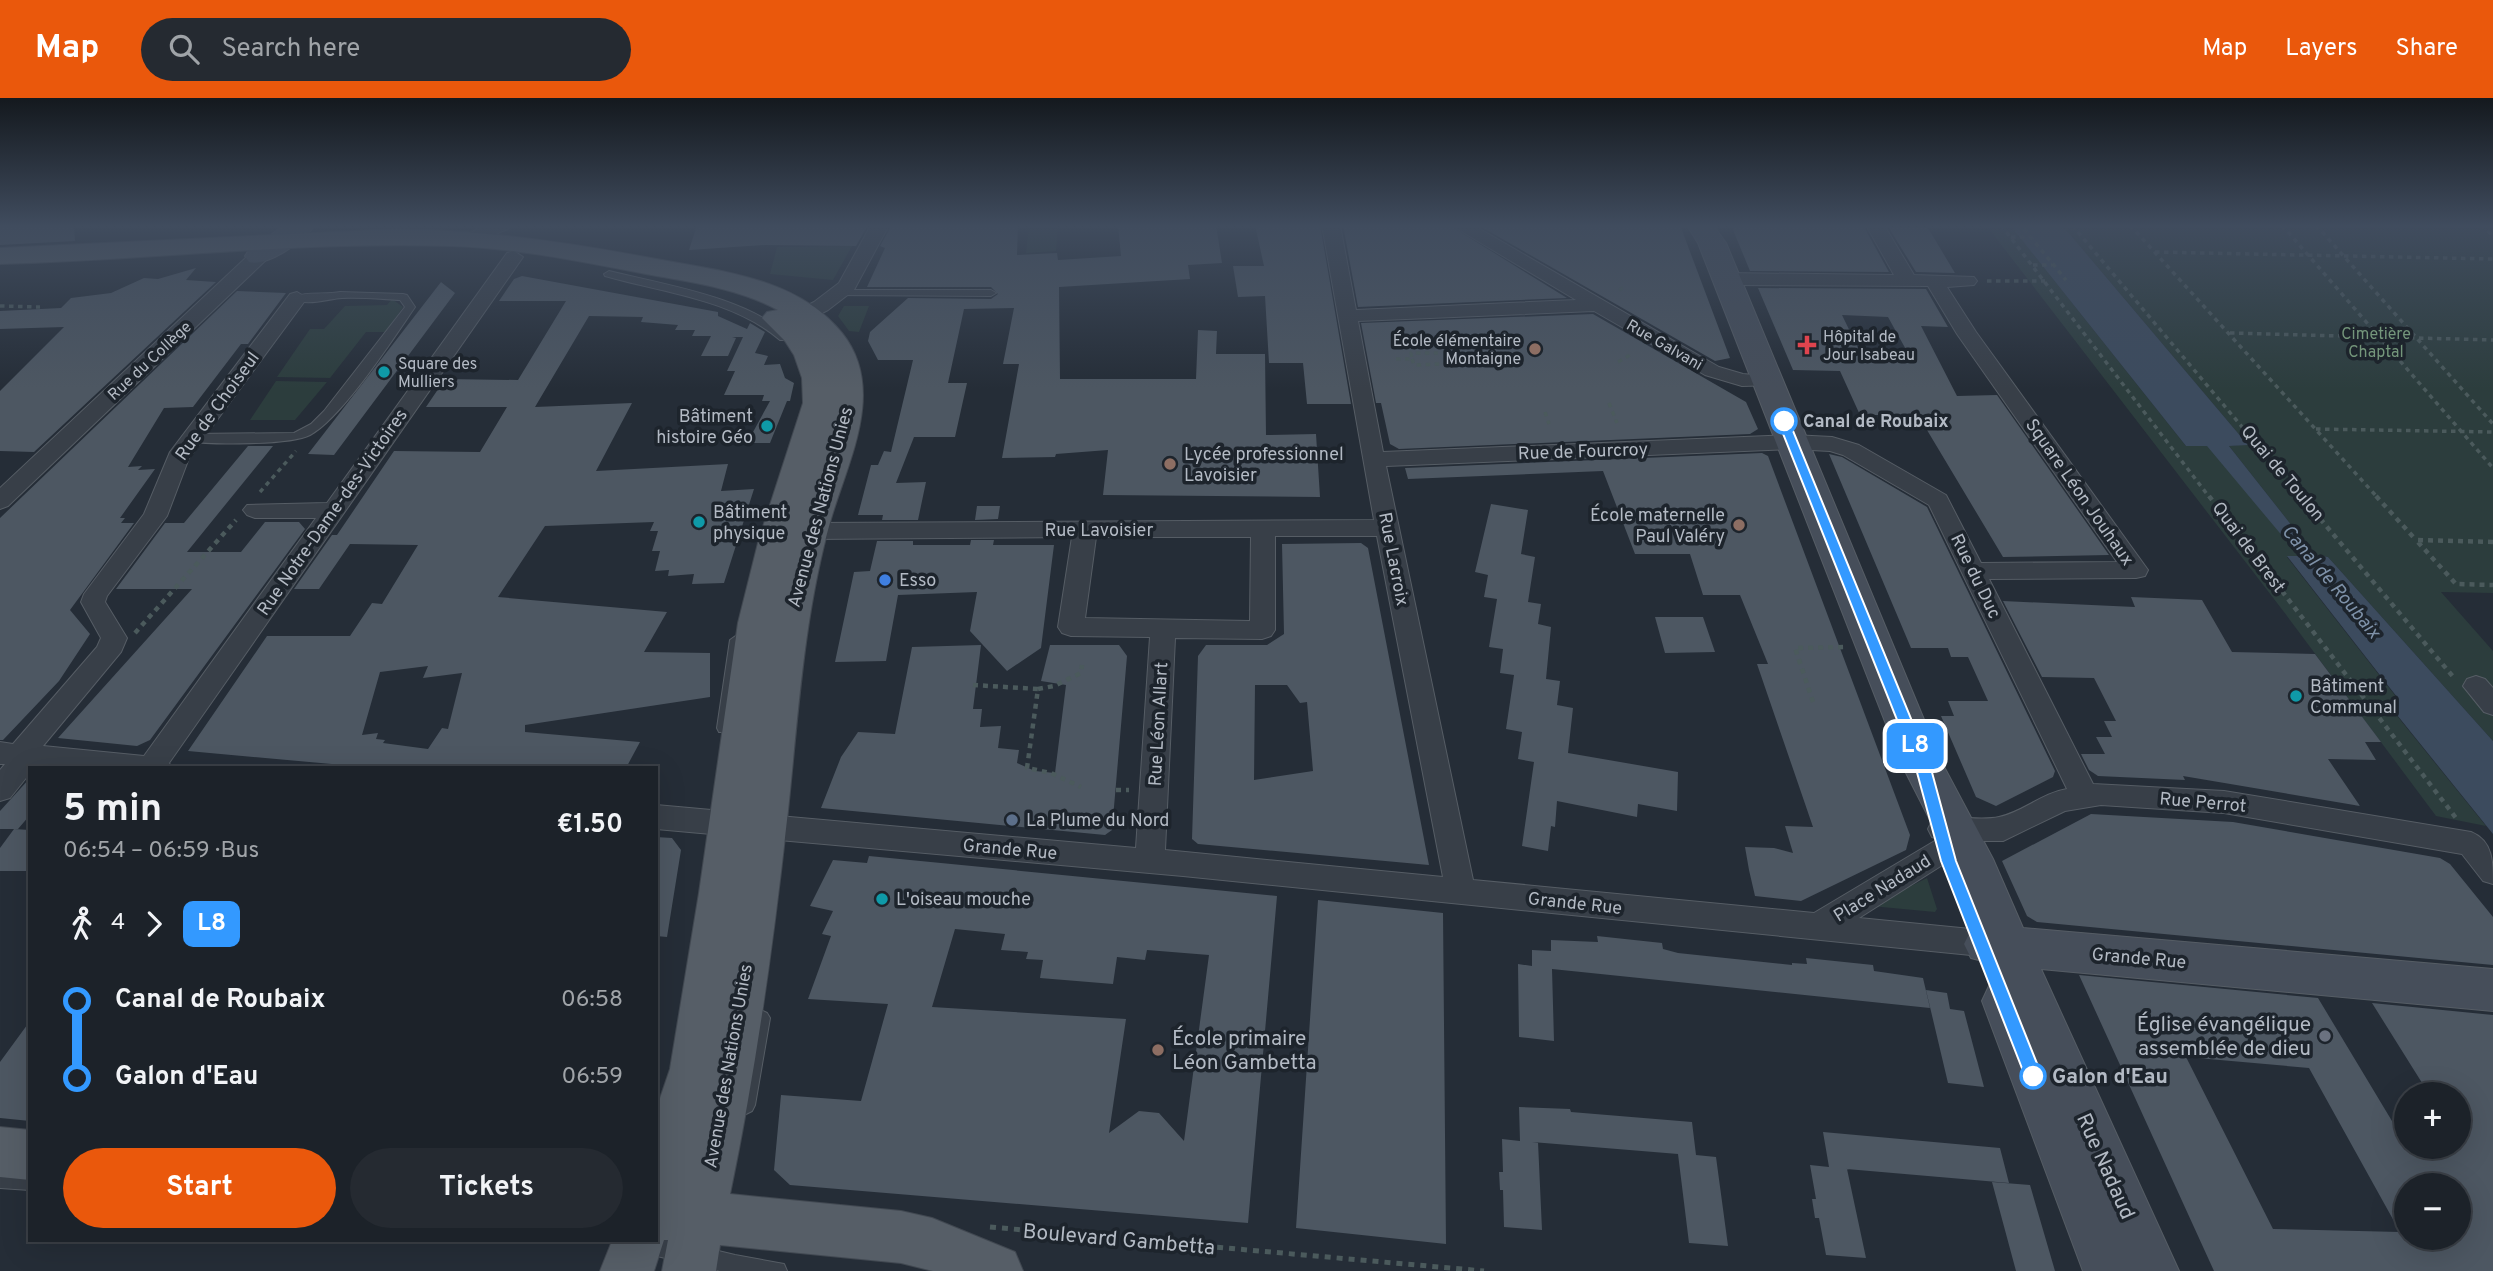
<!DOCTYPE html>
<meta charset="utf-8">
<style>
:root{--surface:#1c2229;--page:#252a31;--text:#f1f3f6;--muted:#a0a4a8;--line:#3a3f46;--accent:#ea580c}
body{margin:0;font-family:Overpass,sans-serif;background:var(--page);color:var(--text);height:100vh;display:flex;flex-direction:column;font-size:26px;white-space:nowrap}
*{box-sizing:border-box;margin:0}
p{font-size:23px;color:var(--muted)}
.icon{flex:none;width:38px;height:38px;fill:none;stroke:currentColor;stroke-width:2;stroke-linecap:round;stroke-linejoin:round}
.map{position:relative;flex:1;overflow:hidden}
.drawer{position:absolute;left:28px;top:668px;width:630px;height:476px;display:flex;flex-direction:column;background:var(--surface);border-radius:0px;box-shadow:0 7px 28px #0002,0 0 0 2px var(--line)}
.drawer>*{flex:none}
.badge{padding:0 14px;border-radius:10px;font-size:24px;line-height:46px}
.buttons{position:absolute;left:2394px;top:984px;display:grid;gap:14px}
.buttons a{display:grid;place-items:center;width:77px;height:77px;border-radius:50%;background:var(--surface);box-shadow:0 7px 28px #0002,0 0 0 2px var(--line);font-size:35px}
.map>.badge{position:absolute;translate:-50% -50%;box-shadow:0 0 0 4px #fff}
.legs{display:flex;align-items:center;gap:10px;height:77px;padding:0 35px;font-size:23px}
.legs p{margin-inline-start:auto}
.overview{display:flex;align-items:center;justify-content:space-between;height:119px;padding:0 35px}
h1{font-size:38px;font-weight:700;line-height:52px}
.primary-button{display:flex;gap:14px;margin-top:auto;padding:14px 35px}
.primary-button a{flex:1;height:80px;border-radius:42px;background:var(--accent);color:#fff;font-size:28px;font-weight:700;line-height:80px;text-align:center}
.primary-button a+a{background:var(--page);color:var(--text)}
ul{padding:0 35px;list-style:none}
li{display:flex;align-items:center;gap:24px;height:77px;font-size:26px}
li i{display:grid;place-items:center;width:10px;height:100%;margin:0 9px;background:currentColor}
li i::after{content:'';width:18px;height:18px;margin:-9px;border:5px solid;border-radius:50%;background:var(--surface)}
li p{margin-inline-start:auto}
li:first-child i{background:linear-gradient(#0000 50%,currentColor 0)}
li:last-child i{background:linear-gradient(currentColor 50%,#0000 0)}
header{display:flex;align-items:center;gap:42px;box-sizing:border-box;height:98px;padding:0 35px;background:var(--accent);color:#fff}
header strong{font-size:33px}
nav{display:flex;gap:38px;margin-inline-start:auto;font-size:24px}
.search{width:490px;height:63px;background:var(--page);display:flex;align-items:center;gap:18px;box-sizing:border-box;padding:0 24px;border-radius:38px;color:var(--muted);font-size:26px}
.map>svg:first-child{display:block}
</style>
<header>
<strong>Map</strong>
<div class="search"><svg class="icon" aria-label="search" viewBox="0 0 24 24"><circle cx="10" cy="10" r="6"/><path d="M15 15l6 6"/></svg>Search here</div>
<nav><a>Map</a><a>Layers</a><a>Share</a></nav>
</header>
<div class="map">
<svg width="2493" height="1173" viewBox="0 0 2493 1173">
<rect width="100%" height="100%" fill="#252d37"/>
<path fill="#2c3d3d" d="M1029,127H1058L1056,153L1026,155Z
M1986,127H2010L2186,348L2207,347L2217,358L2300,458L2287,459L2397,600L2389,608L2486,728L2436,718L2284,514Z
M2062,127H2493V495L2441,494L2493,553V643L2328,459L2317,457L2308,448L2229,348L2247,346Z
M852,148L833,182L770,176L777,149Z
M392,201L403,209L386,234H366L330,280L277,279L310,231H324L345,208L387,207Z
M844,208H869L859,234L849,233L838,218Z
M276,283L327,284L295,322H250Z
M1927,780L1937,811L1935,814L1871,808Z"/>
<path fill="#3c4b5e" d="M2010,127H2062L2248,347L2229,348L2308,448L2317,457L2328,459L2493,643V736L2389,607L2397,599L2287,458H2299L2207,348H2186Z"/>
<path fill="#4d5762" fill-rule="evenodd" d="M0,127H74L75,143L0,147Z
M697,127H868L856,148L765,147L689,152Z
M892,127H1018L1017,157L1057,155L1058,162L1121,158L1118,127H1216L1222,165L1188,167L1190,181L1059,189L1060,281H1196L1198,232L1217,233L1216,256H1265L1266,337L1316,336L1320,399L1103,397L1108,352L1056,356L1055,359L1002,360L1019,266H1003L1014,210L964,211L948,285H967L955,339H914L896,385L926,384L918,422H882L883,417H858L871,367H878L884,353L891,354L913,262H878L868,243L870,234L908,200L991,201L998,196L991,189H867L885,150L880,148Z
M1255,127H1320L1351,306H1307L1303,265H1269L1265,198L1238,199L1233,168H1264Z
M1343,127H1449L1567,200L1358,209Z
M1478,127H1680L1730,260L1715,263Z
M1731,127H1858L1864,129L1889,174L1750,173Z
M1889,130H1928L1955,175L1916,174Z
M196,170L186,182L216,184L34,354L0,353V293L64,229L0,231V213L61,210L71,200L111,195L144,180L158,181Z
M522,178L718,214V218L747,231L750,225L765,234L755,255L768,258L764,267L780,266L785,280L794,285L790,303H787L770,345H747L770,303H762L764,297H724L735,273H727L743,239H732L736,240L728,258H701L711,238H692L695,232H675L678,227L641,224L643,219L589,218L535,309L632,305L596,373L728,366L721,393L754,391L724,485L692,486L694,476L668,478L669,472L655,473L660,453H652L658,433H650L654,424L545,428L498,499L667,514L644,554L710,555V599L525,627V634L640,644L626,670H376L188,653L267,538H350L372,505L382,506L418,447L350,446L319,491H294L332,437H337L394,353L480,354L507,309H426L445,281L518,282L566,203H499L514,181ZM428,568L423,580L462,575L448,631L442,630L428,651L383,645L385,642L376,641L378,635L362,637L380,574Z
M441,184L455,195L334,357L308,356Z
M1758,190L1926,191L1948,229L1921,228L1957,298L1997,297L2109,457L2003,459L1918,317H1860L1840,273L1793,272ZM1842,217L1888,219L1909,257L1861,256Z
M237,193L286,195L248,246H241L193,309L164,310L128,369L142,368L138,372L155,371L120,420H125L121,425H134L70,512L90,536L59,583L3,642H0V420Z
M1593,216L1746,304L1758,331L1750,336L1399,351L1390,346L1381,305H1376L1361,225Z
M248,348H273L187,454H241L265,424H299L305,431L150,642L137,648L58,640L192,491H116L165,425H184Z
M1762,355L1768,358L1910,737L1906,752L1801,803L1755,798L1749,772L1745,749L1774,750L1793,755L1785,728L1813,729L1757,566H1768L1740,497H1703L1690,456H1635L1603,373L1408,381L1405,370Z
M1829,356L1842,359L1927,409L2055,673L2053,679L1996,708L1976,699L1941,618H1954L1948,603H1988L1968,559H1951L1948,550H1911Z
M1491,406L1528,412L1521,456L1535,459L1528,504L1541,506L1538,526L1551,529L1546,581L1560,583L1557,607L1573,610L1568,655L1678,674L1677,713L1638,706L1637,719L1557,703L1555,729L1551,728L1548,753L1522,748L1534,664L1518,661L1522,634L1506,631L1514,577L1500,575L1503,551L1489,549L1497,501L1484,499L1488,477L1475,474Z
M977,408H1000L998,421L975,422Z
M971,442H994L993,447H1054L1041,550L1007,573L970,533L977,494L898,497L886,563L835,564L854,474L870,473L877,443H913V447H970Z
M1361,445L1368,450L1429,767L1198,746L1192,741L1198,558L1206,547H1267L1284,536L1282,446ZM1255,587H1287L1300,605L1307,604L1313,673L1254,682Z
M2131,499L2202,502L2232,554L2315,556L2381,644H2365L2376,662L2328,661L2360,708L2183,678L2185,682L2098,678L2089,672L2081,656H2105L2096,639H2112L2104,623H2116L2094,580L2042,579L2003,503L2135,509Z
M1655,519H1703L1715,554L1665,555Z
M981,547L973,611H982L980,629L1001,628L998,650L1019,652L1017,665L1035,673L1055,675L1066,587L1041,583L1050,547H1119L1127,558L1112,732L1105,737L821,710L841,659L858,634L895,636L912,549Z
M30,680V717L18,731H0V713Z
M2091,716L2233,724L2440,760L2450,766L2493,819V867L2037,824L2027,818L2002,763Z
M14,731L30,732V773H0V750Z
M656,739L672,740L681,752L667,839L656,838Z
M869,758L1277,798L1248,1125L790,1087L774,1072L781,997L861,1003L888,906L808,901L831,838L822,836L833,813L810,808L833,762L867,765ZM955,831L1005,836L1001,852L1028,854L1026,861L1043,862L1040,880L1113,886L1117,859L1145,862L1147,852L1209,857L1184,1043L1159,1015L1139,1013L1109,1035L1126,921L932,909Z
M1318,802L1443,815L1446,1146L1296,1130Z
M1597,838L1662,845L1663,851L1678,855L1792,867V865L1807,866L1806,860L1873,867L1874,873L1923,880L1930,910L1552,871L1554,943L1519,939L1518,866L1532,868V852L1551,853V842L1598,844Z
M2079,877L2318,900L2398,1033H2406V1048H2459V996H2429L2372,905L2493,917V1173H2214ZM2186,959L2309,970L2400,1134L2273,1131ZM2406,1087H2459V1139H2406Z
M1926,892L1947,895L1950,911L1964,913L1984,989L1948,985Z
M30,923V1023L0,1020V964Z
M1519,1009L1570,1011L1571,1014L1692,1024L1696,1057L1716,1059L1728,1148L1689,1145L1678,1056L1532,1044H1538L1542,1132L1504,1129L1503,1092H1500L1499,1074H1503L1502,1041L1520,1043Z
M1823,1034L2000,1050L2009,1085L1835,1070L1847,1071L1866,1160L1826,1157L1819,1120H1815L1812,1101H1816L1810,1067L1829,1069Z
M1992,1084L2030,1087L2055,1173H2016Z"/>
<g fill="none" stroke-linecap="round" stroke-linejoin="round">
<defs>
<path id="lane" d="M609,173C661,186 753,200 789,240L788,242H780C732,201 664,195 605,178L604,176Z
M838,192H991L996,195L991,198L834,197L833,195Z
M340,194L403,196L407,197L415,209C393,241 342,320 310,337C291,347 210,347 188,343V337L192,336L294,335L311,326L324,313L405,209L400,202C381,201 361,199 342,200C327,201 305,209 292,200C304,193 325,197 340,194Z
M737,537L744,542L731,630L729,634H719L717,630L730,542Z
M761,912L767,915L770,920L755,1007L752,1013L746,1016L740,1013L737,1007L752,920L755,915Z
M0,1072L30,1074V1092L0,1090Z
M656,1138L735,1157L784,1166L787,1173H720L636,1153L629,1150L626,1143H656Z"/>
<path id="street" d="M481,127H511L508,131C494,135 480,148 466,145L464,141Z
M871,127H889L854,192L828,212L793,230H779L776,226L779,222L814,204L839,185Z
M1322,127H1340L1356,212L1576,202L1451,127H1473L1719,269L1743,276L1775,279L1778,283L1775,287L1742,288L1705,277L1594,213L1358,223L1383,354L1792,337L1832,339L1859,347L1946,397L1981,465L2117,464L1957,236L1928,188L1726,187L1716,181L1726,175L1894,177L1866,127H1884L1914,177L1974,179L1977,183L1974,187L1947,189L1976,234L2148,472L2145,478L2136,480L1989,481L2093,686L2224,693L2471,734C2493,743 2493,764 2493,786L2483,783L2462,756L2224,715L2101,707L2065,713L2003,743H1955L1960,751L1955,759L1859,820L1981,832L1992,836L1996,845L1992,854L1981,858L1183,778L656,731V707L1136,750L1150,539L1071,538L1062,535L1058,529L1072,439L810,441L802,439L798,433L802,427L810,425L1374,422ZM1792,351L1830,353L1843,357L1929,407L2067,691C2042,695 2023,714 1999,719C1977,724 1954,715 1932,723L1928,731L1932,739L1938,741L1814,815L1473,782L1386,368ZM1275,438H1377L1443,779L1165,752L1175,540L1262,541L1271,538L1275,532ZM1096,439H1251L1250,523L1085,520Z
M259,152L268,158L266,162L8,408L0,411V390L252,154Z
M514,153L523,159L169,665L172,670L35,669L30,670V675L10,700L0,703V672L5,666H0V644L13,646L97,549L101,540L81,504L84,496L144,416L170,354L290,196L297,194L307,200L189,360L167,418L107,498L105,504L127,540L121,554L43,648L144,658L316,420H255L247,417L243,412L247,407L327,405L507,155Z
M2476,578L2485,581L2493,590V617L2484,614L2463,588L2467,581Z"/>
<path id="secondary" d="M285,127H315C304,143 268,169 249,164L245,158L249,152Z
M1687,127H1713L1726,145L1942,665L1993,761L2023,830L2493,871V913L2041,871L2179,1173H2083L1982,903L1989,888L2001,884L1994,866L1971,860L1964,846L1971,832L1978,829L1951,763L1902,667L1698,145Z"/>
<path id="primary" d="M396,131C483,132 566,144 651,160C717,173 796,178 842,235C887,291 848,363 831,421C803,519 798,622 787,722C773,848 756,972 730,1096L901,1113L932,1120L1015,1154L1023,1173H933L901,1165L720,1147L716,1173H662L668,1142H664L654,1173H600L612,1143H656V1012L670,971L699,795L738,525L759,441L803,305L802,280L794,257L785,243L762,220L767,214L778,212C735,189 688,184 641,175C578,163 515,150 451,148C301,143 150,162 0,166V150Z
M0,1029L30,1032V1082L0,1079Z"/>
</defs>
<use href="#lane" stroke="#565d65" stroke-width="2"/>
<use href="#street" stroke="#565d65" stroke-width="2"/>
<use href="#secondary" stroke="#565d65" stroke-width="2"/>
<use href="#primary" stroke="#414851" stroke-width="2"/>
<path stroke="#4b5a5c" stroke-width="3.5" stroke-dasharray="4.5 4.5" stroke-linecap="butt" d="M2001,127L2210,400
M2072,127L2302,400
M2130,127L2378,400
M2282,127L2493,370
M2316,127L2493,326
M2481,127L2493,138
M2024,131L2066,182
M2011,139H2029
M2155,154L2493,161
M2033,167H2052
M1987,183H2045
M1619,192L1626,188
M0,208L40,209
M2230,235L2493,242
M1396,261H1412L1411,255H1438
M1412,261L1414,267L1440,266
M1618,264L1630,257
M1609,305L1617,325
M1545,314L1549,326
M2316,331L2493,334
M260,394L296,353"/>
<path stroke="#4b5a5c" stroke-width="4.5" stroke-dasharray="5 5" stroke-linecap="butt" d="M2209,398L2456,720
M2301,398L2455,581
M2376,398L2416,442
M2493,444L2416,442L2456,486L2493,487
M135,535L236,422
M973,587L1038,591L1027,670L1051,675L1081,689
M1038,591L1054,588L1081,575L1082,567
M1813,604L1795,550L1846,549
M1116,692H1129"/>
<path stroke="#4b5a5c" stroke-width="5" stroke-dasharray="6 6" stroke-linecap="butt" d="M990,1129L1484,1173"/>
<use href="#lane" fill="#383f48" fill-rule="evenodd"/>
<use href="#street" fill="#383f48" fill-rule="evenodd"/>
<use href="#secondary" fill="#464e5a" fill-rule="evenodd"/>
<use href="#primary" fill="#565e67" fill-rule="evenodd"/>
</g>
<linearGradient id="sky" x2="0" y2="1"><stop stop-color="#14191e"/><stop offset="0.44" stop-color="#404c5e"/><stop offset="1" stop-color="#404c5e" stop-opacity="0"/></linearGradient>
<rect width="2493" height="291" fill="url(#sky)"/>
<path fill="#39f" stroke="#fff" stroke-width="2" d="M1780,320L1789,323L1930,667L1956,763L2042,978L2039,984L2033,986L2027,984L2025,978L1941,763L1915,667L1778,323Z"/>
<path fill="#e0444e" stroke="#1d242c" stroke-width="2.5" d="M1803.5 236.5h7v7h7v7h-7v7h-7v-7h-7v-7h7z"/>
<g fill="#8d6e63" stroke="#1d242c" stroke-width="2.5">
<circle cx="1535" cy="251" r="7"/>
<circle cx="1170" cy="366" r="7"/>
<circle cx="1739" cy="427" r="7"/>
<circle cx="1158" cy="952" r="7"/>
</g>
<g fill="#0f9aa8" stroke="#1d242c" stroke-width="2.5">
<circle cx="384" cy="274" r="7"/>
<circle cx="767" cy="328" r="7"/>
<circle cx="699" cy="424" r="7"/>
<circle cx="2296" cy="598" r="7"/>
<circle cx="882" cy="801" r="7"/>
</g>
<g fill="#fff" stroke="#39f" stroke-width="3.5">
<circle cx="1784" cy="323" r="12"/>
<circle cx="2033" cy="978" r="12"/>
</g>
<circle fill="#3f7fe0" stroke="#1d242c" stroke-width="2.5" cx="885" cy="482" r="7"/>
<circle fill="#5c6f8a" stroke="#1d242c" stroke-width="2.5" cx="1012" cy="722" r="7"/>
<circle fill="#6b7280" stroke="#1d242c" stroke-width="2.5" cx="2325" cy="938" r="7"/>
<g text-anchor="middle" stroke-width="7" stroke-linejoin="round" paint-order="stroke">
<g font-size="16" fill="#74967b" stroke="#1d242c">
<text x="2376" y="241">Cimetière<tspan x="2376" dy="18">Chaptal</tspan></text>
</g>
<g font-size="16" fill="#b3bac4" stroke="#1d242c" text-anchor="start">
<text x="1823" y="244">Hôpital de<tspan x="1823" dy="18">Jour Isabeau</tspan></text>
<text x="1521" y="248" text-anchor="end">École élémentaire<tspan x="1521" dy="18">Montaigne</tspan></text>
<text x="398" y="271">Square des<tspan x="398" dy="18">Mulliers</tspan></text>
</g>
<g font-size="16" fill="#b3bac4" stroke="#1d242c">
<text transform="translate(1665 246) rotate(30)" y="6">Rue Galvani</text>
<text transform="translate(149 262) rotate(-43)" y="6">Rue du Collège</text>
</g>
<g font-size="18" fill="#b3bac4" stroke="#1d242c">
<text transform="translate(217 308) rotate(-54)" y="6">Rue de Choiseul</text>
<text transform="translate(1583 353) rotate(-2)" y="6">Rue de Fourcroy</text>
<text transform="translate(2283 375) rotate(50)" y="6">Quai de Toulon</text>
<text transform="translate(2080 394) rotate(55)" y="6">Square Léon Jouhaux</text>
<text transform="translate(820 409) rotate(-75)" y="6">Avenue des Nations Unies</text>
<text transform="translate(332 414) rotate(-55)" y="6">Rue Notre-Dame-des-Victoires</text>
<text x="1099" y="438">Rue Lavoisier</text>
<text transform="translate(2249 449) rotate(53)" y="6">Quai de Brest</text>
<text transform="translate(1394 461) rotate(79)" y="6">Rue Lacroix</text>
<text transform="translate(1976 478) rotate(64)" y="6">Rue du Duc</text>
<text transform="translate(1158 626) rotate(-87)" y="6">Rue Léon Allart</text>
<text transform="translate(2203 704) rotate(5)" y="6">Rue Perrot</text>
<text transform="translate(1010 751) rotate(5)" y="6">Grande Rue</text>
<text transform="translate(1882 790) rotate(-32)" y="6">Place Nadaud</text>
<text transform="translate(1575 805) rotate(6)" y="6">Grande Rue</text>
<text transform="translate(2139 860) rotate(5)" y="6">Grande Rue</text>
<text transform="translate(728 968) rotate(-80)" y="6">Avenue des Nations Unies</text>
</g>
<g font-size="18" fill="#b3bac4" stroke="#1d242c" text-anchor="start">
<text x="753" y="324" text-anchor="end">Bâtiment<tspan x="753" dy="21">histoire Géo</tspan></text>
<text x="1184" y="362">Lycée professionnel<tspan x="1184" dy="21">Lavoisier</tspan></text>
<text x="713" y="420">Bâtiment<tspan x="713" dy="21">physique</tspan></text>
<text x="1725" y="423" text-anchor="end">École maternelle<tspan x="1725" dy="21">Paul Valéry</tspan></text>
<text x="899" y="488">Esso</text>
<text x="2310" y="594">Bâtiment<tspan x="2310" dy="21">Communal</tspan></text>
<text x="1026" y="728">La Plume du Nord</text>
<text x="896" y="807">L'oiseau mouche</text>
</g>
<g font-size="18" font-weight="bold" fill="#b3bac4" stroke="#1d242c" text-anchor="start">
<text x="1803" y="329">Canal de Roubaix</text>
</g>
<g font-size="19" font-style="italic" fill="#7e91a8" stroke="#1d242c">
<text transform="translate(2332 483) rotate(50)" y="7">Canal de Roubaix</text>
</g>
<g font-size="21" fill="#b3bac4" stroke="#1d242c" text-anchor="end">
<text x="2311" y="933">Église évangélique<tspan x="2311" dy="24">assemblée de dieu</tspan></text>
<text x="1172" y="947" text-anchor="start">École primaire<tspan x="1172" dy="24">Léon Gambetta</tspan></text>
</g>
<g font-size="21" font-weight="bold" fill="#b3bac4" stroke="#1d242c" text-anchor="start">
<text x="2052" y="985">Galon d'Eau</text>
</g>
<g font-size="21" fill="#b3bac4" stroke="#1d242c">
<text transform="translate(2106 1068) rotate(66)" y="7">Rue Nadaud</text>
<text transform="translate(1119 1141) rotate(5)" y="7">Boulevard Gambetta</text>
</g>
</g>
</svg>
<div class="buttons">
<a>+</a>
<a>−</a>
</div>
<b class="badge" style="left:1915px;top:648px;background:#39f;color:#fff">L8</b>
<section class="drawer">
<div class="overview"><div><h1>5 min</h1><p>06:54 – 06:59 · Bus</p></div><b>€1.50</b></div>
<div class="legs"><svg class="icon" aria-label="walk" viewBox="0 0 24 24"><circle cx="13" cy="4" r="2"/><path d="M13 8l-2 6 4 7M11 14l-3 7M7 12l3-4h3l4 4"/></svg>4<svg class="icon" aria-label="forward" viewBox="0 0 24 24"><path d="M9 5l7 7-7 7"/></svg><b class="badge" style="background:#39f;color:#fff">L8</b></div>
<ul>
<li><i style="color:#39f"></i><b>Canal de Roubaix</b><p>06:58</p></li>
<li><i style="color:#39f"></i><b>Galon d'Eau</b><p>06:59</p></li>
</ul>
<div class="primary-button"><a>Start</a><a>Tickets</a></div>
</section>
</div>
